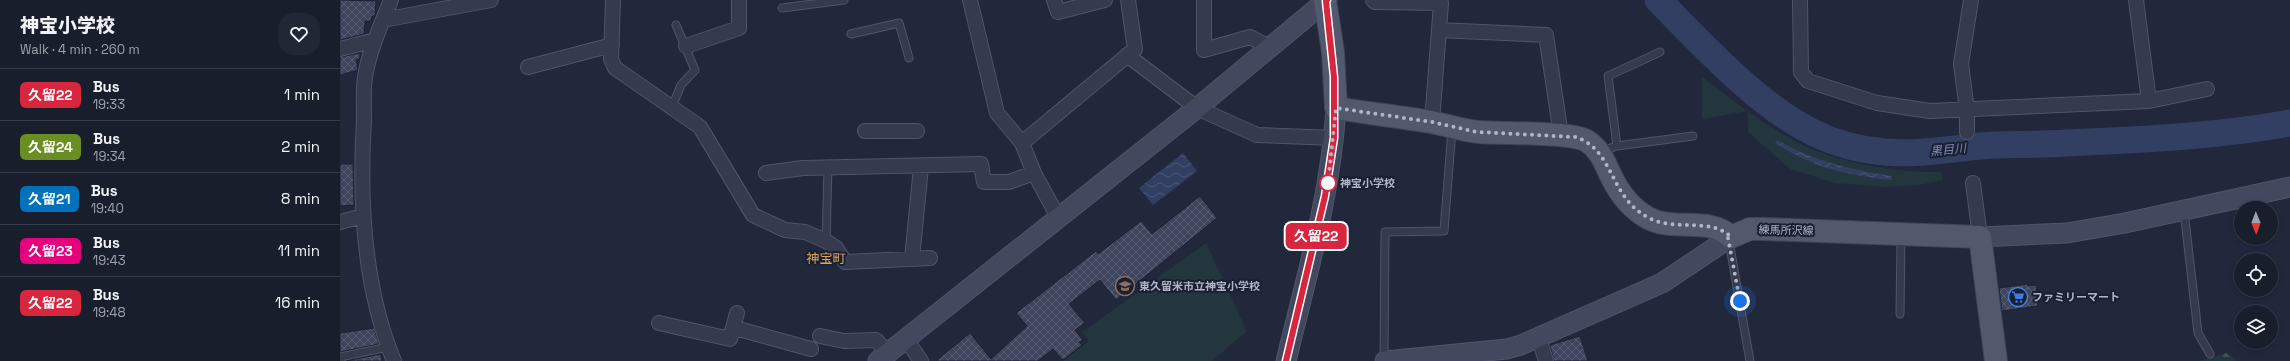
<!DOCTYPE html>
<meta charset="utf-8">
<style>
:root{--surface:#191e2d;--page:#222735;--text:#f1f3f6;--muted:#9fa2aa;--line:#373c49}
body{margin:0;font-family:"Space Grotesk","Noto Sans JP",sans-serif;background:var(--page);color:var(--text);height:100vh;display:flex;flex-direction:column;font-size:15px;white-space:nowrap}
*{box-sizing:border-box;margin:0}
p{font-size:13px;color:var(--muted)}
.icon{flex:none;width:22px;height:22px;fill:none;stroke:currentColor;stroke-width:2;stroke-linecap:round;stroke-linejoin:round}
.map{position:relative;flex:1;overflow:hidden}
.side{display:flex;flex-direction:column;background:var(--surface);width:340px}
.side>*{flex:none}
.badge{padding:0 8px;border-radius:6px;font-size:14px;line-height:26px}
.needle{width:26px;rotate:179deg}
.tools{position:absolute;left:1894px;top:201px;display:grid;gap:8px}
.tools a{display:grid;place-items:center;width:44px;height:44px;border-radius:50%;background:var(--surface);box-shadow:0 2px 6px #0003,0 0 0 1px var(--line);font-size:20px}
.you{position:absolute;width:20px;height:20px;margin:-10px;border:3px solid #fff;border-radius:50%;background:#1a73e8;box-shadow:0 0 0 6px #1a73e833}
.map>.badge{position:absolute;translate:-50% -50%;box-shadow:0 0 0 2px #fff}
.round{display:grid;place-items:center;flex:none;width:42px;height:42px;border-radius:16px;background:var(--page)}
.summary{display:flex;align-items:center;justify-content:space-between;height:68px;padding:0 20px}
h1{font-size:19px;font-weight:800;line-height:30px}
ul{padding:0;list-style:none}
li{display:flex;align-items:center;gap:12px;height:52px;padding:0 20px;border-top:1px solid var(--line)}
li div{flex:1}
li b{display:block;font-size:15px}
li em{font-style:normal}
li .badge{min-width:44px;font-weight:700;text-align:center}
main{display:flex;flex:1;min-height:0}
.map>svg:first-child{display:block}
</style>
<main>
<section class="side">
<div class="summary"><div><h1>神宝小学校</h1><p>Walk · 4 min · 260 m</p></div><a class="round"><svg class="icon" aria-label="heart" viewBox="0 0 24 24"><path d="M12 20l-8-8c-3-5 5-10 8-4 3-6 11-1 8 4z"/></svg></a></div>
<ul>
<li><span class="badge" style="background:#d7263d;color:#fff">久留22</span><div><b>Bus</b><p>19:33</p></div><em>1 min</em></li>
<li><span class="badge" style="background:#6b8e23;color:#fff">久留24</span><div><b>Bus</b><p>19:34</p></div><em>2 min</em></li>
<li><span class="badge" style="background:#0072bc;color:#fff">久留21</span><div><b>Bus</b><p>19:40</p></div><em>8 min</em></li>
<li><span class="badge" style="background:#e6007e;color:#fff">久留23</span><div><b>Bus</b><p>19:43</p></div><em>11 min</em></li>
<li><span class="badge" style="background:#d7263d;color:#fff">久留22</span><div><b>Bus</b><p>19:48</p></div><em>16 min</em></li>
</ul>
</section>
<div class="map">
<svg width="1950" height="361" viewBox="0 0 1950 361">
<defs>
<pattern id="forest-firs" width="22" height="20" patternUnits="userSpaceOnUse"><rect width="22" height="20" fill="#23353d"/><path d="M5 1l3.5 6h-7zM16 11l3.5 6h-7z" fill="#405058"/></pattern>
<pattern id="water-waves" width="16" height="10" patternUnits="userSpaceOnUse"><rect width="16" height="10" fill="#323e62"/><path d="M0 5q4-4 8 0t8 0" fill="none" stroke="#4d5877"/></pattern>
<pattern id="building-cross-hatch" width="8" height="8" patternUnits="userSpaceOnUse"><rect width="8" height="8" fill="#3d445c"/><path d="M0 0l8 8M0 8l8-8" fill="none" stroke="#565d72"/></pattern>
</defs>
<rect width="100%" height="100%" fill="#21283c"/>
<path fill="url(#forest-firs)" d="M1886,353L1895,358L1896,361H1859Z"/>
<path fill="#23353d" d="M1362,77C1393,100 1424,125 1459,143C1498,163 1557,173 1601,172L1603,180L1579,185L1545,187L1495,183L1450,169L1408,132V111L1362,119Z
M866,243L907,331L872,361H723L749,341L742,332Z"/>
<path fill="url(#water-waves)" d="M1437,140C1474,161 1511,170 1552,176V180C1507,175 1474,168 1435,143Z
M843,153L857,171L813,205L799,188Z"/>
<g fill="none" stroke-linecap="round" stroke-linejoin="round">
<path stroke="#323e62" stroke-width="27" d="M1318,0C1362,44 1416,104 1472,132C1494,143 1520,150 1545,152C1577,155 1609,149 1641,146C1661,144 1682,145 1703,144C1785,140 1869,138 1950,123"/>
</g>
<path fill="url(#building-cross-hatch)" stroke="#1c2233" d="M0,0L36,1L35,16H32L31,21H25L24,34L0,40Z
M20,53V58L16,60L18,70L0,75V57Z
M0,164H13L14,205L0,206Z
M860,196L877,218L776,300L760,280L729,304L745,323L735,330L743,340L739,342L742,345L723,360L713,349L698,361H596L630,333L651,359L687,326L676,313L756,251L758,254L801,221L812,234Z
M1688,284V286L1696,285L1698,306L1662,311L1659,288Z
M34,328L39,344L0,352V333Z
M1240,336L1248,361H1214L1210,345Z
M41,354L42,361H6Z"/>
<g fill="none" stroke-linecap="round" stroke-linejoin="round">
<defs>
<path id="lane" d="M442,8L504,0
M511,34L559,23L569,58
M332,107L341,85L355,70L336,25
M1277,146L1268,76L1320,52
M1261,151L1277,146L1353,136
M1844,211L1858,333L1870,354
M486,241L488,168
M1389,241L1410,361
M1560,314L1561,236
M1044,360L1045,232L1104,231L1112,129
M1,361L0,357L48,347"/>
<path id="street" d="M51,0C41,25 29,51 25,77C23,91 24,106 24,120C19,200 23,286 54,361
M273,0L271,59L275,68L360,127L413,215L445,230L465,232L486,241L496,248L505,262L590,258
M630,0L657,113L682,143
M714,0L718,12L765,0
M864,0V50L910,37L929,47
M1033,0L1035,2L1101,3L1092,122
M1460,0L1461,72L1468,81L1537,103L1590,111L1809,101L1867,89
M1796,0L1809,101
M43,20L151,0
M1099,30L1206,35L1221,135
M346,46L399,28V0
M0,49L35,40
M787,55L857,108L917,135L994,138
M188,67L272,45
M525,131H577
M1627,132V110L1621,64L1631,0
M426,173L463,168L641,164L644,182H669L694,173
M1633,183L1640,237
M718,217L694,173L682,143L795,49L788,0
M0,222L23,216
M572,259L581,167
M319,323L390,339L397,313
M395,328L471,349
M480,336L504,341L536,340L548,353
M1199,338L1206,361
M566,339L581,361"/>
<path id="secondary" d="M1640,237L1727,233L1785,223L1950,187
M538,361L857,108L987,0
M946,361C966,278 991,194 996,108
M1045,361L1167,349L1181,345L1322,283L1391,237"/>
<path id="primary" d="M985,0L993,52L996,108C1027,113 1060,117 1091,122C1107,125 1123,131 1139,132C1163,134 1229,131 1247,141C1261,150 1265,164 1272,178C1280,194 1292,209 1308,218C1335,232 1370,216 1391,237L1410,229H1423L1640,237L1656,361"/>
</defs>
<use href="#lane" stroke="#505567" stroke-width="9"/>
<use href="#street" stroke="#505567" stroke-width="16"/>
<use href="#secondary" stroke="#505567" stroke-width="21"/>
<use href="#primary" stroke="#3e4355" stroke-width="24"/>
<use href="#lane" stroke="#353a4c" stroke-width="7"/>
<use href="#street" stroke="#353a4c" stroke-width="14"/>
<use href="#secondary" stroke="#43485f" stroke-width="19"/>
<use href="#primary" stroke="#53596c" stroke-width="22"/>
</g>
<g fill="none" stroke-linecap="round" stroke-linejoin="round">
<defs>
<path id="line" d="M946,361L985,196L994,138V77L986,1L987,0"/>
</defs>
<use href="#line" stroke="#fff" stroke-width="9"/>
<use href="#line" stroke="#d7263d" stroke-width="6"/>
<path stroke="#b0b5c8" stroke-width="4" stroke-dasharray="0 7.2" d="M988,183L996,108L1092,122L1137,132L1235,137C1275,149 1268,197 1309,218C1336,232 1371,217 1391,237L1388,238L1400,301"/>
</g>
<defs>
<symbol id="school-ring" viewBox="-11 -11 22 22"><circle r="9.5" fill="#1a2031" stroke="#8d6e63" stroke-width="1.5"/><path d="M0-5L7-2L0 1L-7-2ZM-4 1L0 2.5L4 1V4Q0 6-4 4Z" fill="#8d6e63"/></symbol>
<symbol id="supermarket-ring" viewBox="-11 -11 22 22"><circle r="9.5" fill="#1a2031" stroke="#3f7fe0" stroke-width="1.5"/><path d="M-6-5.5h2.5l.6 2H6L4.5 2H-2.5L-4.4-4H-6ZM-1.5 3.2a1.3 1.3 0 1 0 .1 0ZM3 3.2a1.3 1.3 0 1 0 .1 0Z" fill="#3f7fe0"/></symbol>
</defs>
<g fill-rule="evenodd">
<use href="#school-ring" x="774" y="275" width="22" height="22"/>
<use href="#supermarket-ring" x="1667" y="286" width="22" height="22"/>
</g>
<circle fill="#fff" stroke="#d7263d" stroke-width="2" cx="988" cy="183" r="8"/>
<g text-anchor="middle" stroke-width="4" stroke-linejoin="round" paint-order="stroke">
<g font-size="11" font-weight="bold" fill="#b0b5c8" stroke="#1a2031" text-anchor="start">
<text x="1000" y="187">神宝小学校</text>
</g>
<g font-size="11" fill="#b0b5c8" stroke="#1a2031">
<text transform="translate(1446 230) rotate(1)" y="4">練馬所沢線</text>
</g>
<g font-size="11" font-weight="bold" fill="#b0b5c8" stroke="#1a2031" text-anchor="start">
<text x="799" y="290">東久留米市立神宝小学校</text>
<text x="1692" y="301">ファミリーマート</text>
</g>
<g font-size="12" font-style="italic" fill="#7e8cb6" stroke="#1a2031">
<text transform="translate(1608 150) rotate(-6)" y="4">黒目川</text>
</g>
<g font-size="13" fill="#d9a85a" stroke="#1a2031">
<text x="486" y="263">神宝町</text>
</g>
</g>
</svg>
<div class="tools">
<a><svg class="needle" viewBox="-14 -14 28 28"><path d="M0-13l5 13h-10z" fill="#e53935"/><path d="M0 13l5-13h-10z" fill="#9fa2aa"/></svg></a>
<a><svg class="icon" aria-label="locate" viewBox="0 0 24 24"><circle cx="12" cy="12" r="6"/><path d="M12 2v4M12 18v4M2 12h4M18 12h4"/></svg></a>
<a><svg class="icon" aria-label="layers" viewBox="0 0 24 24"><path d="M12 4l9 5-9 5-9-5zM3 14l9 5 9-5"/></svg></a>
</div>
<div class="you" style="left:1400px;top:301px"></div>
<b class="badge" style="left:976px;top:236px;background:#d7263d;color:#fff">久留22</b>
</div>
</main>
